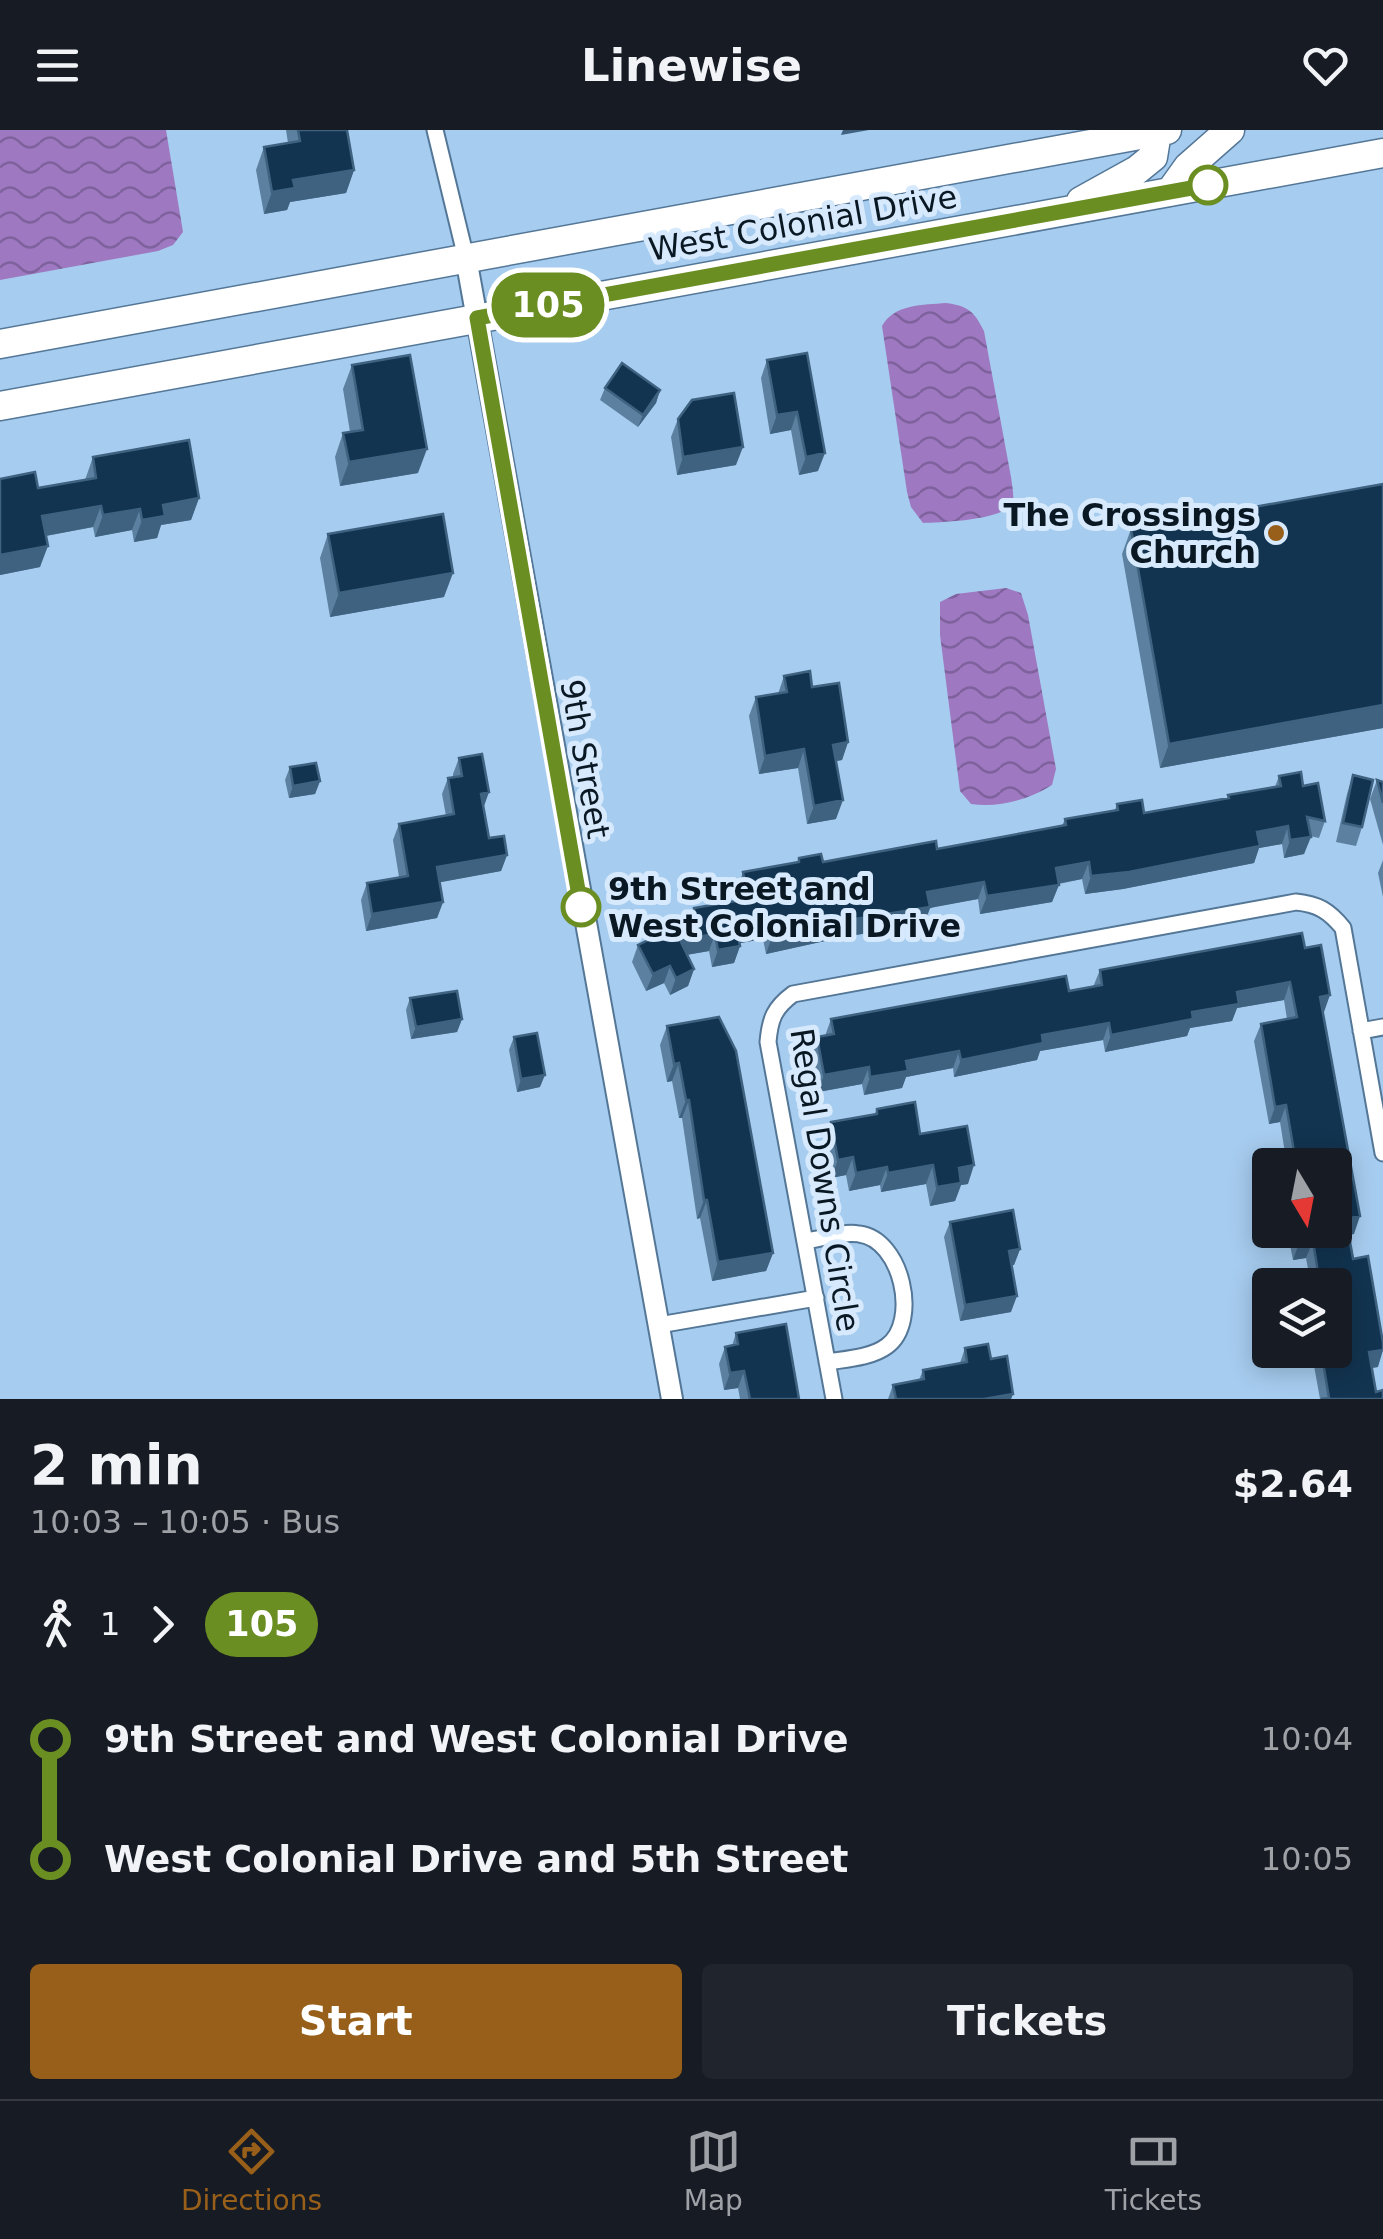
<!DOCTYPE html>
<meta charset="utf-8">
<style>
:root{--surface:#171b24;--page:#20242c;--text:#f1f3f6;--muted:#9ea1a6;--line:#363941;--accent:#975f19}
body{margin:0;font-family:"DejaVu Sans",sans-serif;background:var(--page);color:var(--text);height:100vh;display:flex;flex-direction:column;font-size:38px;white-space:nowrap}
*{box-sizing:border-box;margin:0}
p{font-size:32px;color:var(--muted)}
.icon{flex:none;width:55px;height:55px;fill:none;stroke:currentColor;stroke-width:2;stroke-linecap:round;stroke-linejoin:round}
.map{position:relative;height:1269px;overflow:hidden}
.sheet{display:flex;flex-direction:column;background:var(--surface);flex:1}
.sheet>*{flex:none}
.badge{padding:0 20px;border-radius:32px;font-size:35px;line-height:65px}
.needle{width:65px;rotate:170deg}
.fabs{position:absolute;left:1252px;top:1018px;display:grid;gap:20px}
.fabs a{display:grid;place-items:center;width:100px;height:100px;border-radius:10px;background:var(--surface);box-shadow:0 5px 25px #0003;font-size:50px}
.map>.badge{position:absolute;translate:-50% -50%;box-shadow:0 0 0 5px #fff}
.legs{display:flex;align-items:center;gap:15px;height:110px;padding:0 30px;font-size:32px}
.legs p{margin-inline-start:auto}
.summary{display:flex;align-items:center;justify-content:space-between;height:170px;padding:0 30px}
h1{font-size:55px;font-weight:800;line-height:75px}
.cta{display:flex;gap:20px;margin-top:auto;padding:20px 30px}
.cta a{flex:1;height:115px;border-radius:10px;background:var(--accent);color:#fff;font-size:40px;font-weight:800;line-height:115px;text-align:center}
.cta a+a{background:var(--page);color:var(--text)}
ul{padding:0 30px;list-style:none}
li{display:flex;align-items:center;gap:35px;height:120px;font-size:38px}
li i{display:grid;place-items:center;width:15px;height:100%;margin:0 12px;background:currentColor}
li i::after{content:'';width:25px;height:25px;margin:-12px;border:8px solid;border-radius:50%;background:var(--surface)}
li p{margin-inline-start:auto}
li:first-child i{background:linear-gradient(#0000 50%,currentColor 0)}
li:last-child i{background:linear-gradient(currentColor 50%,#0000 0)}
header{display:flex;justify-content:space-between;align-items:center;height:130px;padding:0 30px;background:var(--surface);font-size:45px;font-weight:800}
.tabs{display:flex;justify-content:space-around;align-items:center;height:140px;border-top:2px solid var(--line);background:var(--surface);font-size:28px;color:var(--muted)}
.tabs a{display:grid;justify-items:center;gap:5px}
.tabs .on{color:var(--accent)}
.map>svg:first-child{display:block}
</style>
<header><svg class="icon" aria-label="menu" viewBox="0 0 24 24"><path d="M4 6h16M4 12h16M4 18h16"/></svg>Linewise<svg class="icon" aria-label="heart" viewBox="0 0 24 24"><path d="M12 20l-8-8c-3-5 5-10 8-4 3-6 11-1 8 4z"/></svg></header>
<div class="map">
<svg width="1383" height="1269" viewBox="0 0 1383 1269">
<defs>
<pattern id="water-waves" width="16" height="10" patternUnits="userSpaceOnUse" patternTransform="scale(2.5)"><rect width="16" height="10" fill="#9e79c1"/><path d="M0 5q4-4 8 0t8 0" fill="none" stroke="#7f629d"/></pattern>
</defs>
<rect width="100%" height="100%" fill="#a6ccef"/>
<path fill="url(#water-waves)" d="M0,0H166L183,102L173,115L158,121L0,150Z
M946,173C968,176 974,181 984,201L1011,347C1012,354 1014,365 1013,371C1007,391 941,392 923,393L911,377L907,362L882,196C894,174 923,175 946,173Z
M1006,458L1021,463L1028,485L1056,639L1052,655C1028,670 999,678 971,674L960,661L940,505V472L956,464Z"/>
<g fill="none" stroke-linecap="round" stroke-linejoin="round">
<defs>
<path id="minor" d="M435,0L466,128
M1361,901L1383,897
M805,1111C821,1109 843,1101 859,1104C902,1109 920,1192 887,1216C871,1228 846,1229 827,1232
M659,1195L816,1168
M834,1269L768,912C770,889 774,878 793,864L1296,772C1318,774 1329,781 1343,798L1383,1023"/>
<path id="tertiary" d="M466,128L672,1269"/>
<path id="trunk" d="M1170,62L1188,37L1230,0
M1081,71L1137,40L1153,27L1157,2
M0,214L1167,0
M0,276L1383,23"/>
</defs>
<use href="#minor" stroke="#547797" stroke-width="19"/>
<use href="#tertiary" stroke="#547797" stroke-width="24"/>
<use href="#trunk" stroke="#547797" stroke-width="31"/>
<use href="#minor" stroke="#fff" stroke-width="15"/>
<use href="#tertiary" stroke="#fff" stroke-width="20"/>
<use href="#trunk" stroke="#fff" stroke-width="28"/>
</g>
<path fill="#5c80a0" d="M286,0H347L354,40L346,63L290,72L287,80L264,84L256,40L264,17L288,13Z
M807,223L818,341L799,345L791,300L770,304L761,248L767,230Z
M352,235L418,343L340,356L335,327L343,303L350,302L343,259Z
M605,258L660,260L656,273L638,297L600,270Z
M678,289L736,335L677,345L671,307Z
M93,327L199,368L191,390L161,395L157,408L134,412L132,400L95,407L93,397L46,406L40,437L0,445V349L38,358L85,350Z
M1383,354V598L1160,638L1122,424L1131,399Z
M328,404L444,467L330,487L320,428Z
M784,546L812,557L848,612L842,630L836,631V689L807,694L798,638L759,644L749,586L756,567L778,564Z
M459,628L484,677L489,708L507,725L501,741L440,752L443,772L437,788L366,801L361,770L367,753L399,747L393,710L399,694L446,686L442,664L448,648L453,647V644Z
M290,637L320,651L315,664L289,668L285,650Z
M1353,645L1362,697L1356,716L1336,712L1347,664Z
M1279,646L1303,656L1325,691L1319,708L1310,706L1304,724L1284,728L1282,714L1259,718L1254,733L1123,759L1085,764L1082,749L1059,754L1052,772L980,784L978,769L938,776L930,778L924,794L843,807L766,824L763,809L739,813L740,816L734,833L712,837L709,821L687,825L694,839L688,856L670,865L664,853L646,861L632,832L638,815L690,790L694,778L739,770L737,759L743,742L797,733L799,728L823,732L937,719L1062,696L1065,689L1115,680L1117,674L1144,683L1227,669L1228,665L1275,657Z
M1377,650L1383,652V715L1370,669Z
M1383,730V767L1378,743Z
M1305,818L1324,882H1322L1354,1104L1349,1105L1378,1237L1372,1238L1376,1262L1320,1269L1313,1230L1317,1220H1335V1155H1311L1306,1128L1293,1130L1287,1100H1335V1035H1282L1284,1029H1286L1280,992L1269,994L1254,911L1261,894L1287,889L1284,870L1237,878L1232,891L1190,898L1187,906L1105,922L1103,910L1040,921L1037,930L954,947L953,938L906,947L902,958L864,965L862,954L818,962L811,924L817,907L825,906L831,889L1069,861L1093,857L1100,840Z
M410,868L462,889L457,902L411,909L406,880Z
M667,896L773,1123L766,1141L712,1151L700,1088L697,1089L682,988H679L672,951L667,952L660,915Z
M514,907L540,957L517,962L509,920Z
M877,979L920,1004L968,1054L961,1055L955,1071L930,1076L926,1054L881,1062L880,1055L849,1061L846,1045L831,1048L825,1010L831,992L875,984Z
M950,1092L1020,1119L1014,1135H1012L1011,1182L960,1191L944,1107Z
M736,1203L799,1269H740L738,1258L724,1260L719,1234L725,1217L732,1216Z
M965,1218L991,1229L1013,1264L1011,1269H888L893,1255L919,1250L923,1240L960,1233Z"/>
<path fill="#3e6280" d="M843,0H869L841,5Z
M354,40L346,63L290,72L287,80L264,84L272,62L293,50Z
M660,260L656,273L638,297L643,285Z
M797,282L791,300L770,304L777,285Z
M743,317L736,335L677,345L683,327Z
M427,319L418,343L340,356L349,332Z
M825,323L818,341L799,345L806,327Z
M199,368L191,390L161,395L157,408L134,412L142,390L163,375Z
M101,376L93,397L34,408L42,386Z
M140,379L132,400L95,407L103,385Z
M48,416L40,437L0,445V425Z
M453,443L444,467L330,487L339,463Z
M1383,575V598L1160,638L1169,614Z
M848,612L842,630L826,633L833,615Z
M804,619L798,638L759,644L765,626Z
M320,651L315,664L289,668L293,656Z
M489,662L483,679L481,664Z
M843,670L836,689L807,694L814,676Z
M1288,696L1282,714L1259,718L1254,733L1123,759L1085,764L1091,746L1257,702Z
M1311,707L1304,724L1284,728L1290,710Z
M507,725L501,741L431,754L437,737Z
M1089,732L1082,749L1050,755L1056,738Z
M984,752L978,769L930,778L924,794L843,807L766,824L772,807L927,762Z
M1059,755L1052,772L980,784L987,766Z
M443,772L437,788L366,801L372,784Z
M770,792L763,809L730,815L737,798Z
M715,804L709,821L673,827L680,810Z
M740,816L734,833L712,837L718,820Z
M670,836L664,853L646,861L653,844Z
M694,839L688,856L670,865L676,848Z
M1290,852L1284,870L1237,878L1232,891L1190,898L1187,906L1105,922L1111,905L1237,862Z
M1330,865L1324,882L1313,884L1320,867Z
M462,889L457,902L411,909L416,897Z
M1109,893L1103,910L1040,921L1037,930L954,947L961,930L1042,905Z
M959,921L953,938L906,947L902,958L864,965L870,947L906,931Z
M679,933L672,951L667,952L674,934Z
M869,937L862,954L818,962L824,945Z
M545,945L540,957L517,962L521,949Z
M686,970H689L682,988H679Z
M1286,975L1280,992L1269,994L1275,977Z
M853,1027L846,1045L831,1048L838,1030Z
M933,1035L926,1054L881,1062L888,1043Z
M974,1035L968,1054L961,1055L955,1071L930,1076L937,1057L959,1038Z
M887,1037L880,1055L849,1061L856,1043Z
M704,1070H707L700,1088L697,1089Z
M1360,1086L1354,1104L1340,1106L1346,1089Z
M1313,1111L1306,1128L1293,1130L1299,1113Z
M1020,1119L1014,1135L1003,1136L1009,1121Z
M773,1123L766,1141L712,1151L718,1132Z
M1017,1166L1011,1182L960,1191L965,1175Z
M1383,1220L1378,1237L1363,1239L1369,1222Z
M744,1241L738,1258L724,1260L730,1243Z
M1013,1264L1011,1269H984Z"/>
<path fill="#123450" stroke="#3e6280" stroke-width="2.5" d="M298,0H347L354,40L293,50L295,58L272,62L264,17L300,11Z
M807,223L825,323L806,327L797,282L777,285L767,230Z
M410,225L427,319L349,332L343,303L363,300L352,235Z
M622,233L660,260L643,285L605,258Z
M734,263L743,317L683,327L678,289L692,270Z
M189,310L199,368L163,375L165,386L142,390L140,379L103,385L101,376L42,386L48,416L0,425V349L35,342L38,358L96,348L93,327Z
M1383,354V575L1169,614L1131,399Z
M443,384L453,443L339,463L328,404Z
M810,541L812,557L839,553L848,612L833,615L843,670L814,676L804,619L765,626L756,567L787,562L784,546Z
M482,624L489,662L481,664L489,708L504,706L507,725L437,737L443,772L372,784L367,753L408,746L399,694L454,684L448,648L462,646L459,628Z
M316,633L320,651L293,656L290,637Z
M1301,642L1303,656L1318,653L1325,691L1307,687L1311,707L1290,710L1288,696L1257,702L1260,716L1129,742L1091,746L1089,732L1056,738L1059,755L987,766L984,752L944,759L927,762L930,777L849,790L772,807L770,792L737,798L740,816L718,820L715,804L680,810L694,839L676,848L670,836L653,844L638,815L695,787L694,778L748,769L743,742L799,732V728L821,724L823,732L936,711L937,719L1066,695L1065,689L1118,680L1117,674L1142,670L1144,683L1229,668L1228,665L1281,656L1279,646Z
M1353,645L1373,650L1362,697L1343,693Z
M1377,650L1383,652V673Z
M1302,803L1305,818L1321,815L1330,865L1320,867L1360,1086L1346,1089L1353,1129L1368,1126L1383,1213V1220L1369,1222L1376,1262L1383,1260V1269H1321L1329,1268L1321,1220H1335V1155H1320L1313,1111L1299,1113L1297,1100H1335V1035H1285L1284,1029L1295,1027L1286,975L1275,977L1261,894L1297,887L1290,852L1237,862L1239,874L1192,882L1193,889L1111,905L1109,893L1042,905L1043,913L961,930L959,921L906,931L908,941L870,947L869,937L824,945L817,907L834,904L831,889L1066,846L1069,861L1102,855L1100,840Z
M457,861L462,889L416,897L410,868Z
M719,887L736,921L773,1123L718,1132L707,1070H704L689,970H686L679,933L674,934L667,896Z
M537,903L545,945L521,949L514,907Z
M915,972L920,1004L967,996L974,1035L959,1038L961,1053L937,1057L933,1035L888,1043L887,1037L856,1043L853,1027L838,1030L831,992L877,984V979Z
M1013,1080L1020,1119L1009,1121L1017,1166L965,1175L950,1092Z
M786,1194L799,1269H750L744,1241L730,1243L725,1217L738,1214L736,1203Z
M988,1214L991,1229L1007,1226L1013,1264L984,1269H896L893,1255L924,1249L923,1240L967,1232L965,1218Z"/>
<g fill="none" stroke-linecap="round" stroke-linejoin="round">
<defs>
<path id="line-1" d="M581,777L477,188L1208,55"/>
</defs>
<use href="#line-1" stroke="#fff" stroke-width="22"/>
<use href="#line-1" stroke="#6b8e23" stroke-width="15"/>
</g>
<g fill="#fff" stroke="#6b8e23" stroke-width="5">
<circle cx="1208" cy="55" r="18"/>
<circle cx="581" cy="777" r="18"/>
</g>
<circle fill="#975f19" stroke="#d7eafd" stroke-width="4" cx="1276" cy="403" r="10"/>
<g text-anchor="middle" stroke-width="10" stroke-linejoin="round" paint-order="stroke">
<g font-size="32" fill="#0a1824" stroke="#d7eafd">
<text transform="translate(803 93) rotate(-10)" y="11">West Colonial Drive</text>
<text transform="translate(585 629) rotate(80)" y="11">9th Street</text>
<text transform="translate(825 1050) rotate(81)" y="11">Regal Downs Circle</text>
</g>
<g font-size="32" font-weight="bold" fill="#0a1824" stroke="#d7eafd" text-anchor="end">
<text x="1256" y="396">The Crossings<tspan x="1256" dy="37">Church</tspan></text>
</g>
<g font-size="32" font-weight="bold" fill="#0a1824" stroke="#d7eafd" text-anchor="start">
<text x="608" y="770">9th Street and<tspan x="608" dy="37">West Colonial Drive</tspan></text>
</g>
</g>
</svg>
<div class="fabs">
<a><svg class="needle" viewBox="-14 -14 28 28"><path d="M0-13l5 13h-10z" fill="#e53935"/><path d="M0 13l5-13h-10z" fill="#9ea1a6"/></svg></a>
<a><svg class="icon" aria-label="layers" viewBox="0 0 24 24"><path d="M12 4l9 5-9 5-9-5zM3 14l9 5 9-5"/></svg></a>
</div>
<b class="badge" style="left:548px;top:175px;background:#6b8e23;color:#fff">105</b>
</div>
<section class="sheet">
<div class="summary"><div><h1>2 min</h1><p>10:03 – 10:05 · Bus</p></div><b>$2.64</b></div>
<div class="legs"><svg class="icon" aria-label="walk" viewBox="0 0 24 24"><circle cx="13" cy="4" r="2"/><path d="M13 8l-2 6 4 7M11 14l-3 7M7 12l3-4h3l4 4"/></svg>1<svg class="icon" aria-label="forward" viewBox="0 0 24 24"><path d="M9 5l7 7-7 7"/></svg><b class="badge" style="background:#6b8e23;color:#fff">105</b></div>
<ul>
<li><i style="color:#6b8e23"></i><b>9th Street and West Colonial Drive</b><p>10:04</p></li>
<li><i style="color:#6b8e23"></i><b>West Colonial Drive and 5th Street</b><p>10:05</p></li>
</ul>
<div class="cta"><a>Start</a><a>Tickets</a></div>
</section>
<nav class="tabs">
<a class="on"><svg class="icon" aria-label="directions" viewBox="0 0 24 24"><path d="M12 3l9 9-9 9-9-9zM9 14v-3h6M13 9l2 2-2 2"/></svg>Directions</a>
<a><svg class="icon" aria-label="map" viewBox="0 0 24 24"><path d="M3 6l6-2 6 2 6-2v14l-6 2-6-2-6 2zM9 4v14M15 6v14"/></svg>Map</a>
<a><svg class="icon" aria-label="tickets" viewBox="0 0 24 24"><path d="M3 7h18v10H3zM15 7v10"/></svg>Tickets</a>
</nav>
